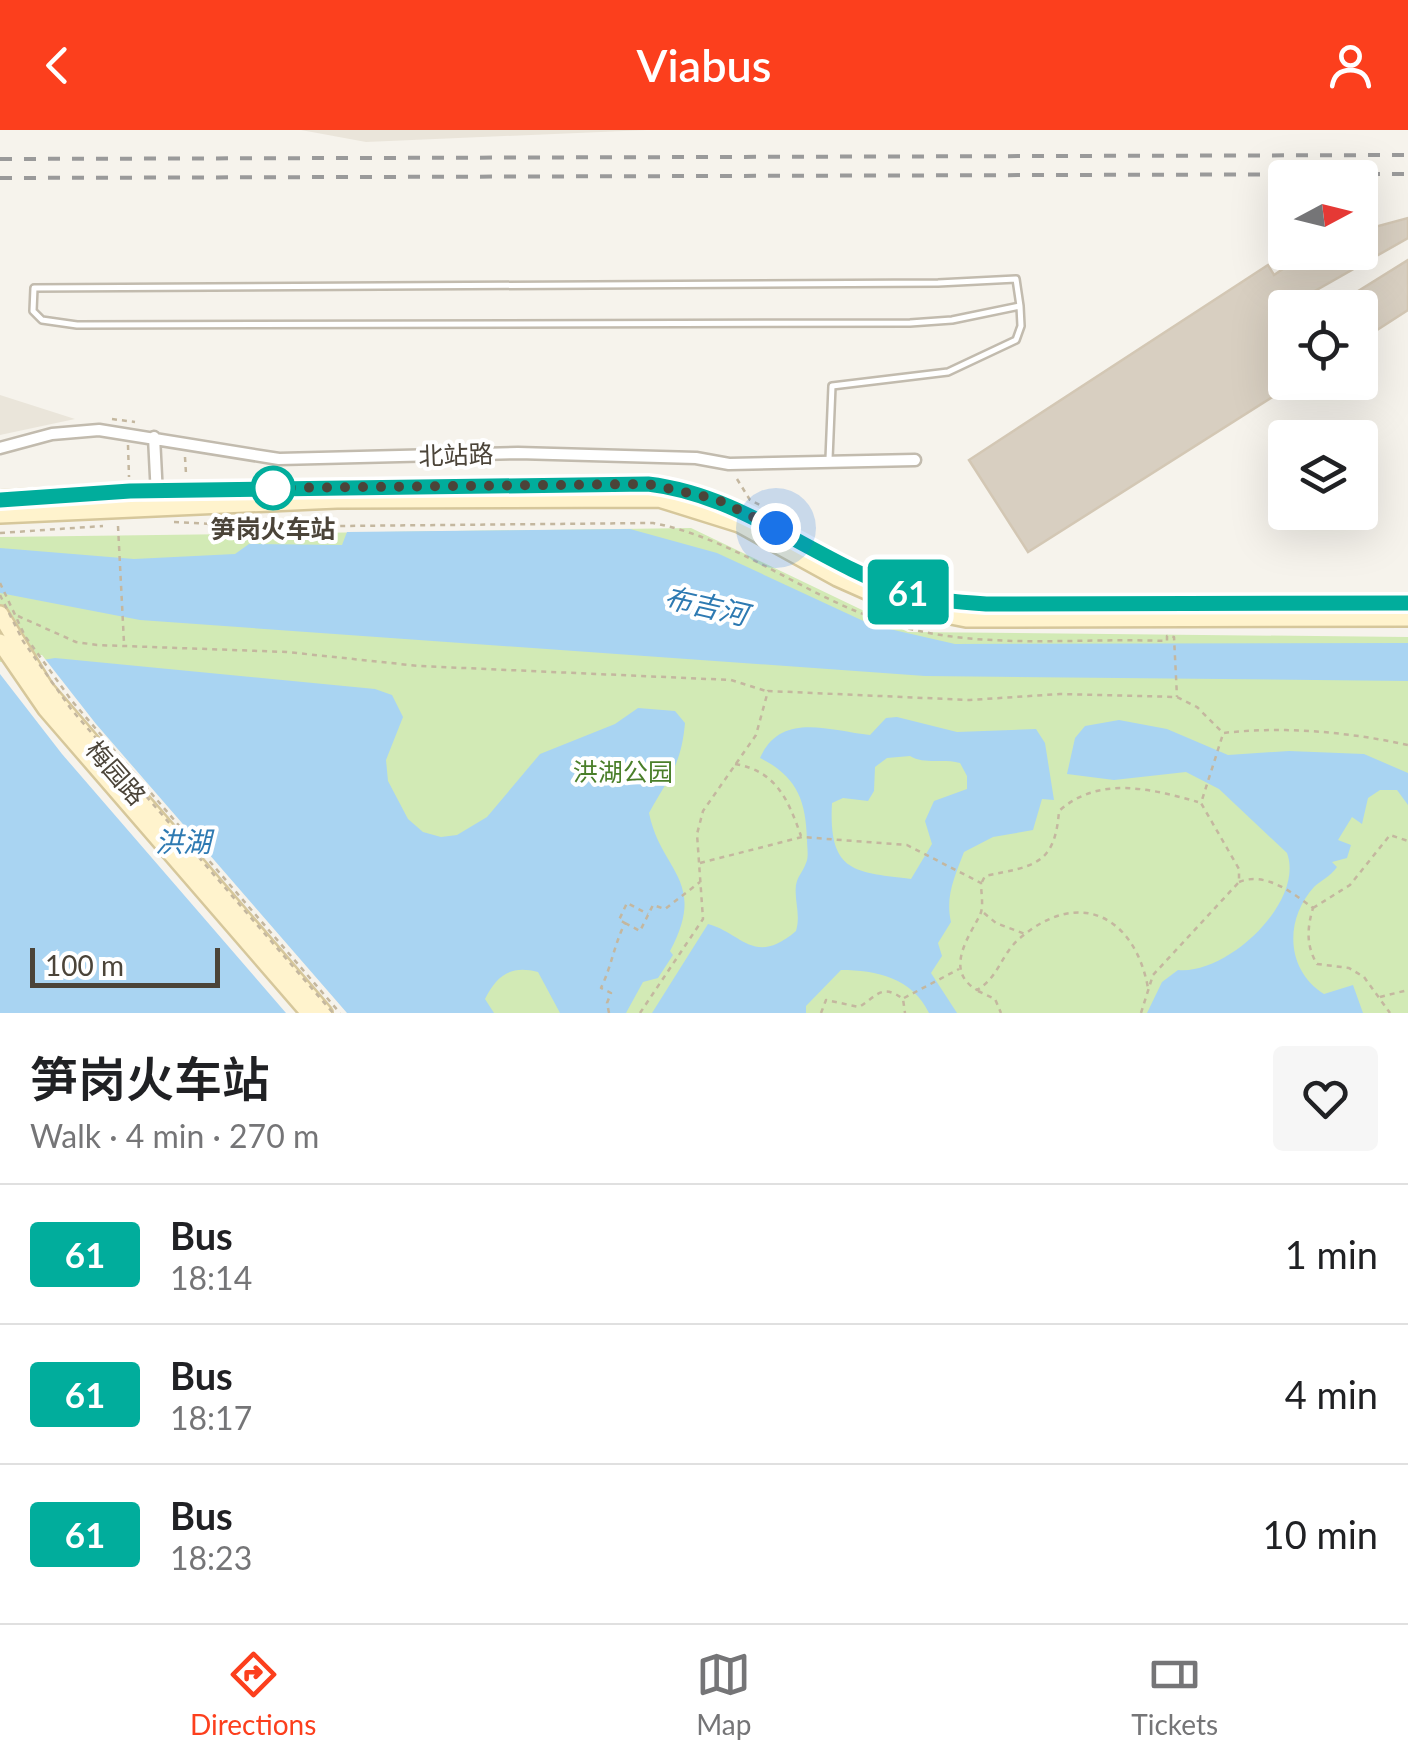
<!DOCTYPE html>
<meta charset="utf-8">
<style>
:root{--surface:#fff;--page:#f6f6f6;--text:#202124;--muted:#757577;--line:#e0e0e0;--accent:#fc3f1d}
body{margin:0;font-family:Lato,"Noto Sans SC",sans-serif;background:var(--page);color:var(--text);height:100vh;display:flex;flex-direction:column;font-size:38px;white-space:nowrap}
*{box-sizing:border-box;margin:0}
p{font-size:32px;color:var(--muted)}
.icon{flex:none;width:55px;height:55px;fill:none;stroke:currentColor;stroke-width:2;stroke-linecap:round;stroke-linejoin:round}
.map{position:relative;height:883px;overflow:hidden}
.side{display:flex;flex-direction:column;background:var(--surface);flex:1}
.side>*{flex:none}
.badge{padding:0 20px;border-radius:8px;font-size:35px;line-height:65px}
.needle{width:65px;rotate:83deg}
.tools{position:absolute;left:1268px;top:30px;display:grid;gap:20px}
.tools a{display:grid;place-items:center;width:110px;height:110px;border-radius:10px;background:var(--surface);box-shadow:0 10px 40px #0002;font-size:50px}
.scale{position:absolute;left:30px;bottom:25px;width:190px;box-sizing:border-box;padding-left:10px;border:5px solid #4b4439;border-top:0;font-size:28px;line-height:35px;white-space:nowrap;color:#4b4439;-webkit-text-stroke:8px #fff;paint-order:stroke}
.you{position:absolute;width:50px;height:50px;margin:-25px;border:8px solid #fff;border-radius:50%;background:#1a73e8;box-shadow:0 0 0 15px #1a73e833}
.map>.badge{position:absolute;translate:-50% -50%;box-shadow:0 0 0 5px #fff}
.round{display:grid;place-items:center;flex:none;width:105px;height:105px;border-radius:10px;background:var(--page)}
.head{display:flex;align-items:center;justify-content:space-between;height:170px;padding:0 30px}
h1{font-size:48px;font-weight:600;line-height:75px}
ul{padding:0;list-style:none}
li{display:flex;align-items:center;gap:30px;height:140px;padding:0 30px;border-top:2px solid var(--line)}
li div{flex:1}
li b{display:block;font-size:38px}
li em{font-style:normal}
li .badge{min-width:110px;font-weight:700;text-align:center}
header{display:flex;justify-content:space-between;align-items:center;height:130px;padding:0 30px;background:var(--accent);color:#fff;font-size:45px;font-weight:600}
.tab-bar{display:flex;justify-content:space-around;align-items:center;height:140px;border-top:2px solid var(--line);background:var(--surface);font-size:28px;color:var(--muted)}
.tab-bar a{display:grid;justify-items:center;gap:5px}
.tab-bar .current{color:var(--accent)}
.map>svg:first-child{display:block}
</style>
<header><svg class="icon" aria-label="back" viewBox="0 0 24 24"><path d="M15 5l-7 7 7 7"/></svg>Viabus<svg class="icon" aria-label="person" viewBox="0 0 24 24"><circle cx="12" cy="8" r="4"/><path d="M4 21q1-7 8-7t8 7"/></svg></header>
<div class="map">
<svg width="1408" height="883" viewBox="0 0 1408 883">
<rect width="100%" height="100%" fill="#f6f3ec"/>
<path fill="#eae5da" d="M301,0H647L366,12Z
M0,265L75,289L0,305Z"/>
<path fill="#d2eab5" d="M691,398L908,502L1408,507V883H0V407Z"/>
<path fill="#a9d4f2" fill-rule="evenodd" d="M630,399L717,423L872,495L955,514L1408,513V551L925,546L140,490L0,463V418L134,429L235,424L249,414L342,415L347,402Z
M55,528L375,559L392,565L403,587L386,630L388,651L408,689L423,702L441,707L457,705L487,687L540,624L615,594L638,578L675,581L685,593C681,637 668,648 649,683C661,742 708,750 670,821L673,825L658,848L643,852L626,883H560L538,842C511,835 497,845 485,869L494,883H0V537Z
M897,587L957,602L1036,599L1045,613L1054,670L1042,669L1033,700L993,707L964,722C955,746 945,766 951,792L938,813L942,826L931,843L957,883H929C912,848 877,840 841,840L806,876V883H652L708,794C742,803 754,837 796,801C801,784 794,771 796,755C798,745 803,742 806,733C809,727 807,717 807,710C806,669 796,646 760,628C781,581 829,601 870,605L886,588ZM910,626C925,635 943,628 960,633L967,646V659L934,671L925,691L932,714L911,749C856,742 828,744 832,673L843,668L868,671L874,661L875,637L887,628Z
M1119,590L1167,599L1228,625L1289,621L1364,624L1408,643V675L1397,660H1380L1368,668L1362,694L1352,687L1338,710L1351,715L1347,728L1332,732L1337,737C1331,746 1319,752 1314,757C1284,790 1286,840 1324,864L1353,855L1363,883H1147L1162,852L1178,840C1227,845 1305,772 1287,723L1219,659L1186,642L1114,650L1067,644L1075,608L1085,596Z"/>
<path fill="#f6f3ec" d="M42,525L96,594L347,883H286L62,624L0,544V532Z"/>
<path fill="#d8cfc1" stroke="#d3c7b4" stroke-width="2.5" d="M1408,88V108L1285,178V259L1028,422L969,330L1268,135L1274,145L1308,122H1360V101Z
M1408,130V180L1360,211V178H1331Z"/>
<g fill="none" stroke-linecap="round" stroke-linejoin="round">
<defs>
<path id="service" d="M829,329L832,256L948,242L1016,210L1021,196L1020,176L952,190L910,193L77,195L42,190L33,181L34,158L938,153L1016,149L1020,176"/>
<path id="minor" d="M154,307L157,366
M0,318L52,304L99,300L279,329L518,323L696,328L729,334L915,330"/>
<path id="secondary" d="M0,369L130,361L648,354C743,366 814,431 903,461C930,470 959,472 987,474L1408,473
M0,385L337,370L659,369L739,394L837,448L900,476L966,489L1408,488
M0,484L45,558L324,883
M0,512L46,579L309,883"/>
</defs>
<use href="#service" stroke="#c2bbae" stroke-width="10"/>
<use href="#minor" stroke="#c2bbae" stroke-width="15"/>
<use href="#secondary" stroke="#d6c79b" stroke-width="20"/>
<path stroke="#c4b79f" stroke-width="2.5" stroke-dasharray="5 5" stroke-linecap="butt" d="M112,289L135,292
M128,315L129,347
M185,327L186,344
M737,349L750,370L778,384
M174,392L267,397L307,408L339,396L653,393C732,408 797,460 871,487C966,523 1068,507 1167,511V506L1174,507L1177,567
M118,396L124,513
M0,403L103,396
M18,486L76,512L97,515L287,522L419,536L731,550L766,561
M735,634C776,641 788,669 801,706
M700,733L802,707L907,715L981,753C981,763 984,777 980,785C968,808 944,841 977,860C999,847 1001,824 1020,808C1080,757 1135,787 1148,858
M982,752L985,746C1033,736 1055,736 1059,681C1099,645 1152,659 1198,672
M1239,752C1265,741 1293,763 1313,778C1307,798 1306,816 1317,834L1349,838L1364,847L1390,883
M1313,778L1350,755L1390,705L1408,711
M984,783L996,793L1025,804
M625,793L640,801L653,775L665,779L700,752
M978,861L995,869L1001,883
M1380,867L1408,860
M904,868L959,839
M609,883L607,873L611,863L601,858C612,835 614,815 625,793L619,790L627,773L648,784
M640,883L703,789L697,704L703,681L756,605L768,561L970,570L1060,564L1177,567L1197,577L1223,603C1285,596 1348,602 1408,615
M821,883L826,870L859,877C877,866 882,853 903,869L905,883
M1141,883L1153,845L1239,752V739L1201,673L1223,604"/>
<use href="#service" stroke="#fff" stroke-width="5"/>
<use href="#minor" stroke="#fff" stroke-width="10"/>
<use href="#secondary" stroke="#fff3cd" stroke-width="15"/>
<path stroke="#9a9a9a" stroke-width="4" stroke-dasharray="12 12" stroke-linecap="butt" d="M0,29L1408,25
M0,48L1408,44"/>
<path stroke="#c4b79f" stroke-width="2.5" stroke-dasharray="5 5" stroke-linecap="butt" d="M0,453L25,506L72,571L340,883
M0,465L23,511L71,579L333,883"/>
</g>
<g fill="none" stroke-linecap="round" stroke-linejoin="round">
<defs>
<path id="line" d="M0,370L130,361L648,354C743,365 815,431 903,461C930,470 959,472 987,474L1408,473"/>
</defs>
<use href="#line" stroke="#fff" stroke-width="22"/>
<use href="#line" stroke="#01ad9c" stroke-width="15"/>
<path stroke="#4b4439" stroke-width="10" stroke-dasharray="0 18" d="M273,358L648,354L716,369L776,398"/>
</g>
<circle fill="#fff" stroke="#01ad9c" stroke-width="5" cx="273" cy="358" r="20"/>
<g text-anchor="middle" stroke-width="8" stroke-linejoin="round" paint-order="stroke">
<g font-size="25" fill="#4b4439" stroke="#fff">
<text transform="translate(456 325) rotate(-2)" y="9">北站路</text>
<text transform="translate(116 643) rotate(49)" y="9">梅园路</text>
</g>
<g font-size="25" font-weight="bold" fill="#4b4439" stroke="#fff">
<text x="273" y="408">笋岗火车站</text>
</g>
<g font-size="25" fill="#4a7f2a" stroke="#fff">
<text x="623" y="651">洪湖公园</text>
</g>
<g font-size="28" font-style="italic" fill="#2e7ab2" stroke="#fff">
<text transform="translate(706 476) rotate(13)" y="10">布吉河</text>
<text x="183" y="722">洪湖</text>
</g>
</g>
</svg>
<div class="tools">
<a><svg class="needle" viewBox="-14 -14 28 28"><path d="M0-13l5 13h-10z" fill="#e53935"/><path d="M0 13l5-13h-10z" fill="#757577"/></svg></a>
<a><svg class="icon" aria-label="locate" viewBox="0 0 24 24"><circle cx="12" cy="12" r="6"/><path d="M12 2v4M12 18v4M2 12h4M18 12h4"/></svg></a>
<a><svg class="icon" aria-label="layers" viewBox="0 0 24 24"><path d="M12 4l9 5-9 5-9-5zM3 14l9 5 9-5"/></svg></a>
</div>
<div class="scale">100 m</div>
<div class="you" style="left:776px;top:398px"></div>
<b class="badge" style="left:908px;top:462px;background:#01ad9c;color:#fff">61</b>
</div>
<section class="side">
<div class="head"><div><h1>笋岗火车站</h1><p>Walk · 4 min · 270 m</p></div><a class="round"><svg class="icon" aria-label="heart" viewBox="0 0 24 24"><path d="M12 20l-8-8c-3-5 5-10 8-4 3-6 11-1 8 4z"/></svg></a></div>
<ul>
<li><span class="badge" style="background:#01ad9c;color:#fff">61</span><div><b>Bus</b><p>18:14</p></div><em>1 min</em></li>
<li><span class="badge" style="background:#01ad9c;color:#fff">61</span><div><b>Bus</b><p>18:17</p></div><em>4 min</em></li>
<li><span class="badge" style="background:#01ad9c;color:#fff">61</span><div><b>Bus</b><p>18:23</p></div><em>10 min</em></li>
</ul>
</section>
<nav class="tab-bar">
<a class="current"><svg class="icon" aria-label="directions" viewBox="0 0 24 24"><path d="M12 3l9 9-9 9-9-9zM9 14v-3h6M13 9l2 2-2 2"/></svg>Directions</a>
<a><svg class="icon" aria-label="map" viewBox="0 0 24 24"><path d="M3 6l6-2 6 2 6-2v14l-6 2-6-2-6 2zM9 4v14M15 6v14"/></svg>Map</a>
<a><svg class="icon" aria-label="tickets" viewBox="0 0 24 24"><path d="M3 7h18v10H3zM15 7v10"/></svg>Tickets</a>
</nav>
